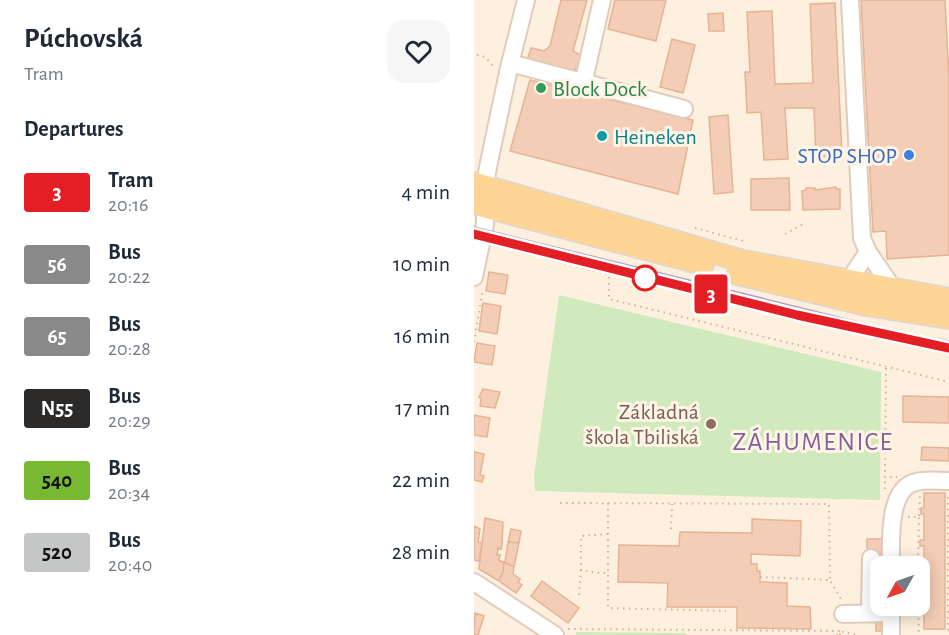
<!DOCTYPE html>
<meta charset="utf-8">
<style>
:root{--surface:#fff;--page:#f6f6f7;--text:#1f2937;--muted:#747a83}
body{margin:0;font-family:"Alegreya Sans",sans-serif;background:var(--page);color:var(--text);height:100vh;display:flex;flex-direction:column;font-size:22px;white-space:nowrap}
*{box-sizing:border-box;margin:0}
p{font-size:20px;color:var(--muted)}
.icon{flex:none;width:33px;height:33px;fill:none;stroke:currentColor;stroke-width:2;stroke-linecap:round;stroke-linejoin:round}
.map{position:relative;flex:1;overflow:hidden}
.details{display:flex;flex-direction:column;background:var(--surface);width:474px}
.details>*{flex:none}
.badge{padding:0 12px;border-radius:4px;font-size:21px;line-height:39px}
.needle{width:39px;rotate:230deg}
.controls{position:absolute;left:396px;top:556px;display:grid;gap:12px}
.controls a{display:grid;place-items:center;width:60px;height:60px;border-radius:12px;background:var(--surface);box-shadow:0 3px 15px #0003;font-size:30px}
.map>.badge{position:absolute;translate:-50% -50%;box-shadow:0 0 0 3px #fff}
h2{padding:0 24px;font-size:22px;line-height:54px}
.round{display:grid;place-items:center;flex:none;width:63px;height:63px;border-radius:18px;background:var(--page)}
.summary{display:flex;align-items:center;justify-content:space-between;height:102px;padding:0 24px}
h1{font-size:28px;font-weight:700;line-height:45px}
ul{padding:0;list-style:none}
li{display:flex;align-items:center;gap:18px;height:72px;padding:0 24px}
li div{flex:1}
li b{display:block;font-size:22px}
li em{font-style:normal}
li .badge{min-width:66px;font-weight:700;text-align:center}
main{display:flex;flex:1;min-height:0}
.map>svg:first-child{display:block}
</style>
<main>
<section class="details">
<div class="summary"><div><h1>Púchovská</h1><p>Tram</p></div><a class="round"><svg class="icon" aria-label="heart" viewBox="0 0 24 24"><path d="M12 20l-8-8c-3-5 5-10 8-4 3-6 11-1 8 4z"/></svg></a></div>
<h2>Departures</h2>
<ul>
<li><span class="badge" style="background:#e31e24;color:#fff">3</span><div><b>Tram</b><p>20:16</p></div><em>4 min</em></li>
<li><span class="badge" style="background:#898989;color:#fff">56</span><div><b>Bus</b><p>20:22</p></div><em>10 min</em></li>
<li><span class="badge" style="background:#898989;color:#fff">65</span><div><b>Bus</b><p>20:28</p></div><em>16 min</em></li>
<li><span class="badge" style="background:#2b2a29;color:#fff">N55</span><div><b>Bus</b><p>20:29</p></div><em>17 min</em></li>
<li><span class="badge" style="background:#78b833;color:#111">540</span><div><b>Bus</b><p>20:34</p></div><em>22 min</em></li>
<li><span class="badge" style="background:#c5c6c6;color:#111">520</span><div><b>Bus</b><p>20:40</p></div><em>28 min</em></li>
</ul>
</section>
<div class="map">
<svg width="475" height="635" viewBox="0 0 475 635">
<rect width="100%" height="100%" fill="#fdf0de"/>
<path fill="#d0eabd" d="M85,295L407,372L406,500L61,491L60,476Z
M102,632L211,633L213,635H102Z"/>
<path fill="#f3cdb5" stroke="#e6b395" stroke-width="1.5" d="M87,0H113L99,51L110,57L108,64L98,72L53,61L57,48L70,51L76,46Z
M141,0H192L182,41L134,29Z
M387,0H471L475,78V255L413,259L412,231L399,232Z
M361,3L368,156L342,157L340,108H311L314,159L290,160L287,112L273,113L271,72H276L273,12L298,11L301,84L339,83L336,4Z
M249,13L250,31H235L234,14Z
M198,39L221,45L209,93L186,87Z
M56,80L219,120L204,194L36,151Z
M254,115L259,192L240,194L235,117Z
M315,178L316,210H277V179Z
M362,187V189H366V209L329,210L328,191L332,190V188H341V190Z
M15,272L34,275L31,294L12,291Z
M9,303L27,306L23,334L5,331Z
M3,343L21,346L18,365L0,362Z
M9,389L26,392L21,408L6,406L7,399L5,397Z
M429,396L475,397V423L429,422Z
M0,415L16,418L13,437L0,435Z
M448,447L475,448V461L447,460Z
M0,452L10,454L6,475L10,476L8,482L0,480Z
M450,493H471V629H450V615L446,614V608L450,609V580H446V574H450V546H446V540H450V514H447V508H450Z
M11,518L29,522L28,545L27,549L24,548L23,555H26L25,560L30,563L29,572L25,581L5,569Z
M278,519L327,521L326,556L277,554V564H283V571H286V582L313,583V606L336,607L337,629L263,628V607H193L194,583L144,582L145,545L205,546L206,532L278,533Z
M0,526L6,529L4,542L8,543L5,561L0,560Z
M37,529L47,531L45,543L34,542Z
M393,539H408V554H393Z
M34,542L45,543L40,567L31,562Z
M30,562L40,567L39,574L46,579L44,582L48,585L42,593L25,581L29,572Z
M68,581L105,608L94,623L57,596Z
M1,613L10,616L4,635H0Z
M402,619H411V631H402Z"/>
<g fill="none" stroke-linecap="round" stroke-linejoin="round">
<defs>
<path id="minor" d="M376,0L388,238L394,252L420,290
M36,63L210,109
M109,84L128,0
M0,277L11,224V185L14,167L35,68L52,0
M374,282L394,252
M417,567C417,544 413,488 442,482C452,479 464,481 475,481
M0,582L81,635
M396,613L397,558
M369,614L417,613
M417,635V606"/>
<path id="major" d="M0,183L269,261L475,299
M0,204L229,264
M264,274L393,305L475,318"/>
</defs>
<use href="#minor" stroke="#e1ccbb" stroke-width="20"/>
<use href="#major" stroke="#ddd6d3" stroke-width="24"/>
<path stroke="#d7b099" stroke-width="2" stroke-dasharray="1.5 4.5" stroke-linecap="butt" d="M3,55L11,57L20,67
M221,228L269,241
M311,234L329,224
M21,245L135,275V299L475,382
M0,342L9,290
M412,368L411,477H423
M411,489V477
M474,497V635
M86,503L355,504L356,580
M134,503V608L252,611
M434,517H445L446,496
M197,529L198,504
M134,534L107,536V570L123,573H134
M444,567L445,517
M446,573H450
M286,577L356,580L367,599
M105,595L107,570
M444,606L445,635
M432,607H450
M94,629L366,631L363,635
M366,635V631L382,635"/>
<use href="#minor" stroke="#fff" stroke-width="16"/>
<use href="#major" stroke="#fed594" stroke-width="21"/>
<path stroke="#b29ec5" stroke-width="1.5" d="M0,227L425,332L475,341"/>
</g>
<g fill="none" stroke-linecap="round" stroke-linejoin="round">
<defs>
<path id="line" d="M0,234L323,315L475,348"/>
</defs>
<use href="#line" stroke="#fff" stroke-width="14"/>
<use href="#line" stroke="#e31e24" stroke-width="9"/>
</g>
<circle fill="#2e9e5b" stroke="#fff4e5" stroke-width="2" cx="67" cy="88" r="6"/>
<circle fill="#0f9aa8" stroke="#fff4e5" stroke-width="2" cx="128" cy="136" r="6"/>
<circle fill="#3f7fe0" stroke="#fff4e5" stroke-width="2" cx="435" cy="155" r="6"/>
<circle fill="#fff" stroke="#e31e24" stroke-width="3" cx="171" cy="278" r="12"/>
<circle fill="#8d6e63" stroke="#fff4e5" stroke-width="2" cx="237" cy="424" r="6"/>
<g text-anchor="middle" stroke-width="6" stroke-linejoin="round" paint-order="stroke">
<g font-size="22" fill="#27864d" stroke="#fff4e5" text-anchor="start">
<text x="79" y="96">Block Dock</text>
</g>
<g font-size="22" fill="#0d838f" stroke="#fff4e5" text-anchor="start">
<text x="140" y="144">Heineken</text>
</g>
<g font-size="22" fill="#366cbe" stroke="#fff4e5" text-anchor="end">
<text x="423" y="163">STOP SHOP</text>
</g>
<g font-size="22" fill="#785e54" stroke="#fff4e5" text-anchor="end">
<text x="225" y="419">Základná<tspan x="225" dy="25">škola Tbiliská</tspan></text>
</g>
<g font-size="26" letter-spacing="1.5" fill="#846197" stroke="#fff4e5">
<text x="339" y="450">ZÁHUMENICE</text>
</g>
</g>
</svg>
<div class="controls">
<a><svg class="needle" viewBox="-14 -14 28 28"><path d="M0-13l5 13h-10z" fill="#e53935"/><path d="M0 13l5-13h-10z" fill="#747a83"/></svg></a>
</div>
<b class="badge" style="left:237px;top:294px;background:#e31e24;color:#fff">3</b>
</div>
</main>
